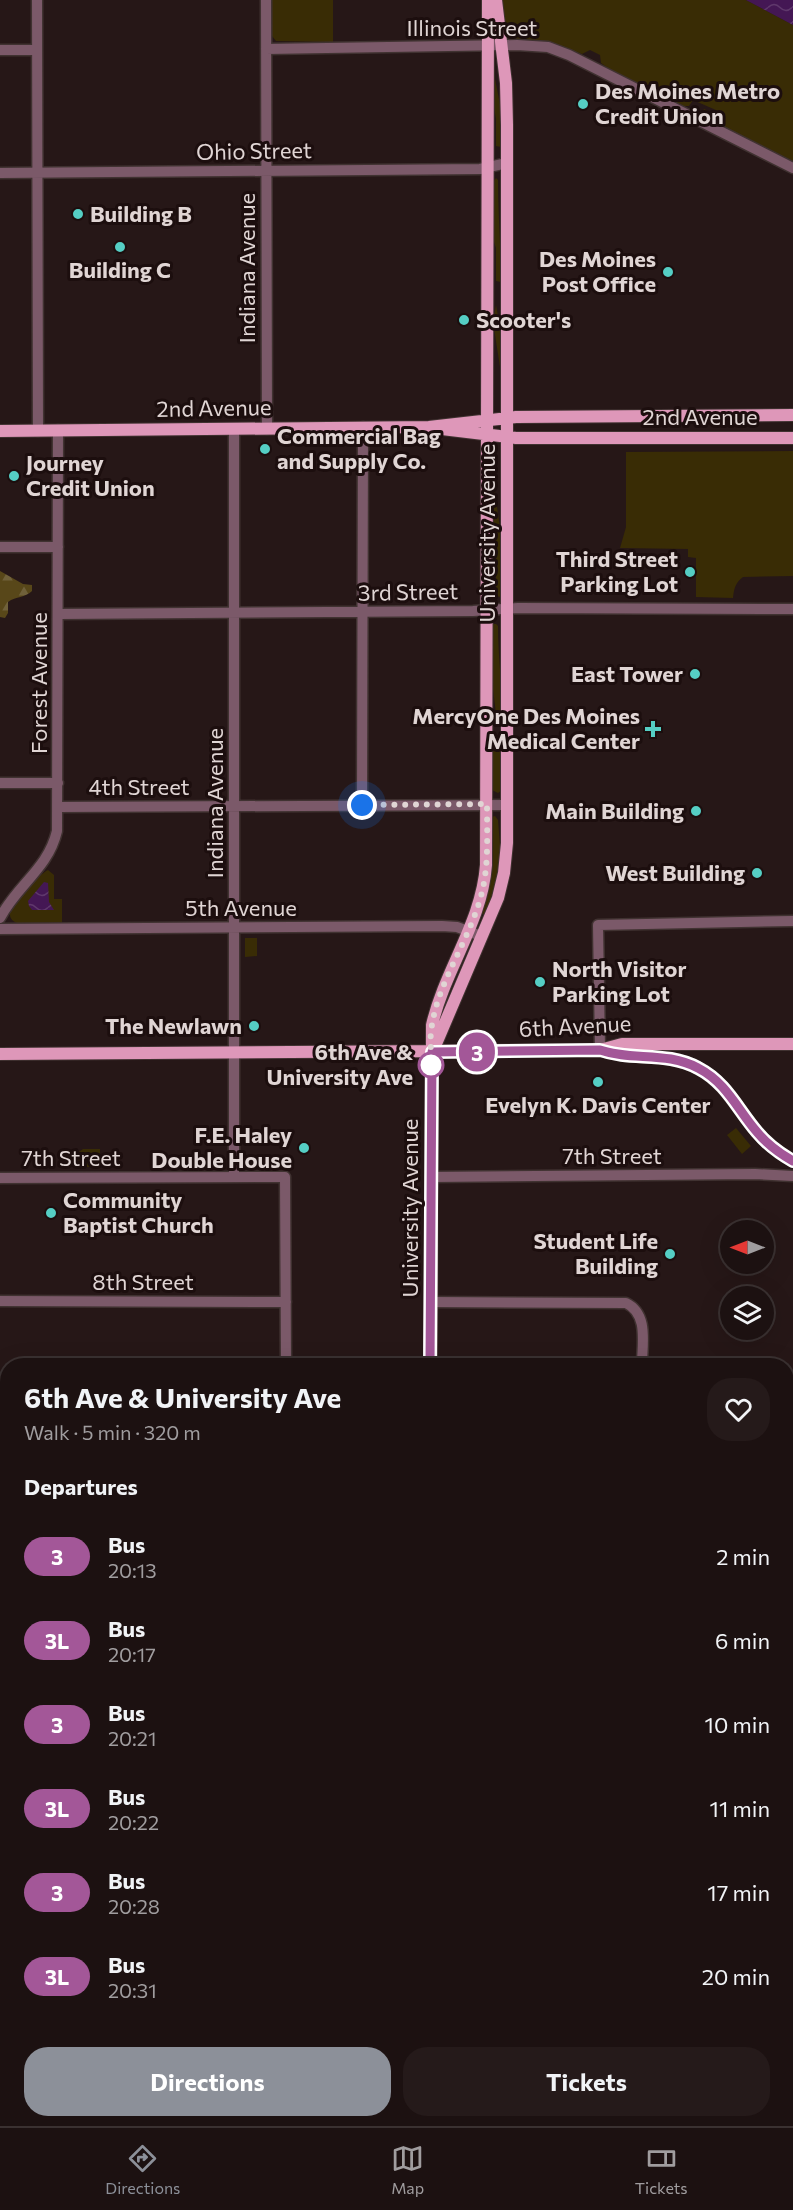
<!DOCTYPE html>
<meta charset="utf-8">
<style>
:root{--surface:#1c1111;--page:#251a1a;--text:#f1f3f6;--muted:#a09d9f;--line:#3a3131;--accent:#8c9099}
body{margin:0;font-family:Commissioner,sans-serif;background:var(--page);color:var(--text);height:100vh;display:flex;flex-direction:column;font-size:22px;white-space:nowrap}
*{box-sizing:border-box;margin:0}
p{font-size:20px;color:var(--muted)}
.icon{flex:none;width:33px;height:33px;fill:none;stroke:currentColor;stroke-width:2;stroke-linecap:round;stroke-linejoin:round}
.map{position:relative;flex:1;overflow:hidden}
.sheet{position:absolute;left:0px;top:1358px;width:794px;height:770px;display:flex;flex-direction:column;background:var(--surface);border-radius:24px 24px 0 0;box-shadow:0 6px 24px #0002,0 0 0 2px var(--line)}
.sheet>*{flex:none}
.badge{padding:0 12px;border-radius:20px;font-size:21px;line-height:39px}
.needle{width:39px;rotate:270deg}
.fabs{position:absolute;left:720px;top:1220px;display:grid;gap:12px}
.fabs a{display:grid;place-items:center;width:54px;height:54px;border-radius:50%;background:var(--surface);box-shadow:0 6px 24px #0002,0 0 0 2px var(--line);font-size:30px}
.you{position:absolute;width:30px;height:30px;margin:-15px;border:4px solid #fff;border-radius:50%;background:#1a73e8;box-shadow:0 0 0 9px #1a73e833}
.map>.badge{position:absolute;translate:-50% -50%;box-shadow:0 0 0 3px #fff}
h2{padding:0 24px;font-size:22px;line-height:54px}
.round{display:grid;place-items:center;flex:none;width:63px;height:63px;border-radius:24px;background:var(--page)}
.headline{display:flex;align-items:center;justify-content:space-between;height:102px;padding:0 24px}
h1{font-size:28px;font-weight:700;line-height:45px}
.primary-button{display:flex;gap:12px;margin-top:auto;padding:12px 24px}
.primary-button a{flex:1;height:69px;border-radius:24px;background:var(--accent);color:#fff;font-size:24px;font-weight:700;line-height:69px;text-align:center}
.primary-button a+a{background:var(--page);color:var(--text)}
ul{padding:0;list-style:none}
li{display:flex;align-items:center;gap:18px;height:84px;padding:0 24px}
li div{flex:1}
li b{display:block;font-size:22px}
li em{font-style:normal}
li .badge{min-width:66px;font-weight:700;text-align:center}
.tab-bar{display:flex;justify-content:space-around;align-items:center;height:84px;border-top:2px solid var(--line);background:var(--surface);font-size:16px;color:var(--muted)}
.tab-bar a{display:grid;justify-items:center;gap:3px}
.tab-bar .current{color:var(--accent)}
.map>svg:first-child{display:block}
</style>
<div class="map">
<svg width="793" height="2126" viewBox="0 0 793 2126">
<defs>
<pattern id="forest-firs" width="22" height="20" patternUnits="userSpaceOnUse" patternTransform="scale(1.5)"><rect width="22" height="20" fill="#584719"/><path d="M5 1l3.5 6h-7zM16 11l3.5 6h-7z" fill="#70613a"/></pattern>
<pattern id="water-waves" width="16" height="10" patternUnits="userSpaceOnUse" patternTransform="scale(1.5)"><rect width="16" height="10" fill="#441754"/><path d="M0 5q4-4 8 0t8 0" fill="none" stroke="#5f386c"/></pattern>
</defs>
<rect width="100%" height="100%" fill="#261717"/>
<path fill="#392c05" d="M272,0H333V42L276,41L272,36Z
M502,0H746L793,25V161L701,115L704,109L723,118L725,114L693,100L689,106H684L609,69L601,63L600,55L590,50L582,54L549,42L509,38L505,31Z
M493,59L495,79L502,114L501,147L496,146V119L492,96Z
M496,178L498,180C498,214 501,247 501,282L496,281V248L493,239V182Z
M496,305L503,343L501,401L500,400V367L493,322Z
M494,449L495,493L502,542L500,597L497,596L496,593V560L492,541V466Z
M793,451V576L743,577C735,583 734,589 733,598L696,597V558L688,557V549L620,548L626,527V452Z
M493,624H496L498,626C498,656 502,685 503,715L499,718L496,714L492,681Z
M496,740L500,741L502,745V790L498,793L492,790V743Z
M495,816L498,820L501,858L496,888L486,915L481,913L492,817Z
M48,870L54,875V899H62V923L19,924C14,922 9,919 10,913C11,904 39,874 48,870Z
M245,938H257V956L245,957Z
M736,1128L751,1146L742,1154L727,1135Z
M83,1149H100V1167H94L92,1162V1167H87L85,1162V1167H78L76,1154Z"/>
<path fill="url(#forest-firs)" d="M0,571L23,584L32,585V591C25,598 16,596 8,602V613L5,618L0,617Z"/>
<path fill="url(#water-waves)" d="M746,0H793V25Z
M44,882L48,883L49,902L54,910H32L29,906L28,901Z"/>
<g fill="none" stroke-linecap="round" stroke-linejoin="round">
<defs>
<path id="minor" d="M37,0L38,431
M266,0L267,429
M266,49L517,45L548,47L569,55L793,168
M0,50H37
M0,173L480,169L507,163
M234,429V1177
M0,547H58
M59,614L473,611L518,608L793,609
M0,783H58
M362,805L363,427
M58,807L507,805
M0,918C17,885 48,869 57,831L58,430
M0,929L442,926L457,927L481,936
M600,1050L598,925L792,921
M431,1177L755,1174L793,1176
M0,1178L285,1177L286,1365
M0,1301L286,1302
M431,1302L626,1303C649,1314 642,1344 642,1365
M0,1427H8
M786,1428H793
M786,1551H793
M0,1553H8
M786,1645H793
M0,1678H8
M0,1803H8
M788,1811V1717
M786,1927H793
M0,1928H8
M0,2024H8
M793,2051V2026
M232,2120V2126
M360,2120L362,2126
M678,2120V2126"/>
<path id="major" d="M442,429L516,438H793
M0,431L429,427L516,417L793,415
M600,1050C632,1061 667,1051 698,1068C726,1083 737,1109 757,1132C767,1144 779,1153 793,1161
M433,1051L498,898L504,873L507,843V125L506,83L496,0
M0,1054L600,1050L622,1044H793
M431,1365L432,1025C445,969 482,922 486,865L488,0
M481,2120V2126"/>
</defs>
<use href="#minor" stroke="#403231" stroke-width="13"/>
<use href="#major" stroke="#403231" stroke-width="14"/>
<use href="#minor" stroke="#7b5969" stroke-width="10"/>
<use href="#major" stroke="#de97b9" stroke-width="12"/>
</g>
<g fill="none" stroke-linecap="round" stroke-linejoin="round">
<defs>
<path id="line" d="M430,1365L432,1052L600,1050C632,1061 667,1051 698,1068C727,1083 737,1109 757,1132C767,1144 779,1153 793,1161"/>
</defs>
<use href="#line" stroke="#fff" stroke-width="14"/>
<use href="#line" stroke="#a35798" stroke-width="9"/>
<path stroke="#e0d5d4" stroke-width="6" stroke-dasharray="0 10.8" d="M362,805L487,804C487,835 489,867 481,896C469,941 439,980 432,1025C429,1039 432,1053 431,1067V1065"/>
</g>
<g fill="#55cec4" stroke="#1c0e0e" stroke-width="2">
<circle cx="583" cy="104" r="6"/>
<circle cx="78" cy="214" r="6"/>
<circle cx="120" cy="247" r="6"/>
<circle cx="668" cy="272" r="6"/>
<circle cx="464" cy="320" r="6"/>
<circle cx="265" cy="449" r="6"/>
<circle cx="14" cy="476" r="6"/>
<circle cx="690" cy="572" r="6"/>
<circle cx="695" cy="674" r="6"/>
<path d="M650 720h6v6h6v6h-6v6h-6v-6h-6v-6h6z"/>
<circle cx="696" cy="811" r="6"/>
<circle cx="757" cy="873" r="6"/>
<circle cx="540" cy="982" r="6"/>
<circle cx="254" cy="1026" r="6"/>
<circle cx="598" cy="1082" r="6"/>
<circle cx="304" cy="1148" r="6"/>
<circle cx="51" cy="1213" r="6"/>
<circle cx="670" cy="1254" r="6"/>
</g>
<circle fill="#fff" stroke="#a35798" stroke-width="3" cx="431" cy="1065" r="12"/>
<g text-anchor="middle" stroke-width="6" stroke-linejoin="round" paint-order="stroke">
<g font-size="22" fill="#e0d5d4" stroke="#1c0e0e">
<text x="472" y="36">Illinois Street</text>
<text transform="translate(254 151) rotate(-1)" y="8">Ohio Street</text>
<text transform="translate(247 268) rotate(-90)" y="8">Indiana Avenue</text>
<text transform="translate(214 408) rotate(-1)" y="8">2nd Avenue</text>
<text x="700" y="425">2nd Avenue</text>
<text transform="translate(487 533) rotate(-90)" y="8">University Avenue</text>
<text transform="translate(408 592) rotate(-1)" y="8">3rd Street</text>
<text transform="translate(39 683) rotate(-90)" y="8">Forest Avenue</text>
<text x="139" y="795">4th Street</text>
<text transform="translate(215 803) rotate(-90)" y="8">Indiana Avenue</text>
<text x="241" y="916">5th Avenue</text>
<text transform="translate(575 1026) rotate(-3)" y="8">6th Avenue</text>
<text x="612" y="1164">7th Street</text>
<text x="71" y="1166">7th Street</text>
<text transform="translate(410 1208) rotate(-90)" y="8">University Avenue</text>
<text x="143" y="1290">8th Street</text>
</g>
<g font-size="22" font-weight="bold" fill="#e0d5d4" stroke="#1c0e0e" text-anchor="end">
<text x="595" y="99" text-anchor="start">Des Moines Metro<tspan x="595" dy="25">Credit Union</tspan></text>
<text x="90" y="222" text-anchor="start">Building B</text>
<text x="656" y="267">Des Moines<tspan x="656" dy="25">Post Office</tspan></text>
<text x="120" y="278" text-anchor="middle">Building C</text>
<text x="476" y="328" text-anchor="start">Scooter's</text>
<text x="277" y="444" text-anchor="start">Commercial Bag<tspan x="277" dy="25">and Supply Co.</tspan></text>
<text x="26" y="471" text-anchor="start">Journey<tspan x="26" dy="25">Credit Union</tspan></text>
<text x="678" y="567">Third Street<tspan x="678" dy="25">Parking Lot</tspan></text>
<text x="683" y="682">East Tower</text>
<text x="640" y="724">MercyOne Des Moines<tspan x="640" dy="25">Medical Center</tspan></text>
<text x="684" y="819">Main Building</text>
<text x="745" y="881">West Building</text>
<text x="552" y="977" text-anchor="start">North Visitor<tspan x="552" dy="25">Parking Lot</tspan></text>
<text x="242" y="1034">The Newlawn</text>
<text x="598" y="1113" text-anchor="middle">Evelyn K. Davis Center</text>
<text x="292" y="1143">F.E. Haley<tspan x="292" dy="25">Double House</tspan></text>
<text x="63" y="1208" text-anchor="start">Community<tspan x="63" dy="25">Baptist Church</tspan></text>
<text x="658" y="1249">Student Life<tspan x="658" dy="25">Building</tspan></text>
</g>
<g font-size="22" font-weight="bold" fill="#e0d5d4" stroke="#1c0e0e" text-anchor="end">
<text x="413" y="1060">6th Ave &amp;<tspan x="413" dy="25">University Ave</tspan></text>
</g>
</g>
</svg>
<div class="fabs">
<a><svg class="needle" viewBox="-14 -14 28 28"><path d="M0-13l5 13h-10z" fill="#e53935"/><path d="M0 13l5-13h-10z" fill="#a09d9f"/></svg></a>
<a><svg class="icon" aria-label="layers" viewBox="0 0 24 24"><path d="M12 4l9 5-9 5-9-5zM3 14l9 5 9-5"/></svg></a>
</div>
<div class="you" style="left:362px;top:805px"></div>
<b class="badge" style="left:477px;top:1052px;background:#a35798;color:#fff">3</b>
<section class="sheet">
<div class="headline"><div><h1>6th Ave &amp; University Ave</h1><p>Walk · 5 min · 320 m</p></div><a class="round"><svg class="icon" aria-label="heart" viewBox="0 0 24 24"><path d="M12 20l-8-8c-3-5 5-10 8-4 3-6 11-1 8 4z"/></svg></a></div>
<h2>Departures</h2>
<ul>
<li><span class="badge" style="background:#a35798;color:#fff">3</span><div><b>Bus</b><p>20:13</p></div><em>2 min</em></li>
<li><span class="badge" style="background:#a35798;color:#fff">3L</span><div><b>Bus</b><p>20:17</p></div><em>6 min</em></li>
<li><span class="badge" style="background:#a35798;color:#fff">3</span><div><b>Bus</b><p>20:21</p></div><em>10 min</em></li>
<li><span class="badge" style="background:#a35798;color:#fff">3L</span><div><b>Bus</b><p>20:22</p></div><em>11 min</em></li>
<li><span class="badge" style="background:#a35798;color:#fff">3</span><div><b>Bus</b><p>20:28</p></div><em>17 min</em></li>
<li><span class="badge" style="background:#a35798;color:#fff">3L</span><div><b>Bus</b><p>20:31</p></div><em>20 min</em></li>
</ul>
<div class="primary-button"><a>Directions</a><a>Tickets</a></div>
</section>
</div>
<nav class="tab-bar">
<a class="current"><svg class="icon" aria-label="directions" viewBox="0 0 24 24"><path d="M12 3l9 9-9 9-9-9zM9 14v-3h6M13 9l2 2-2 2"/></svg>Directions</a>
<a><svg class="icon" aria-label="map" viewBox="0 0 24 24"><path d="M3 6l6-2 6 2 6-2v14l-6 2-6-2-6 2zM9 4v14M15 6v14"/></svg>Map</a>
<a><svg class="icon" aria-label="tickets" viewBox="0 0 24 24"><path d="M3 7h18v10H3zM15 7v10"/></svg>Tickets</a>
</nav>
